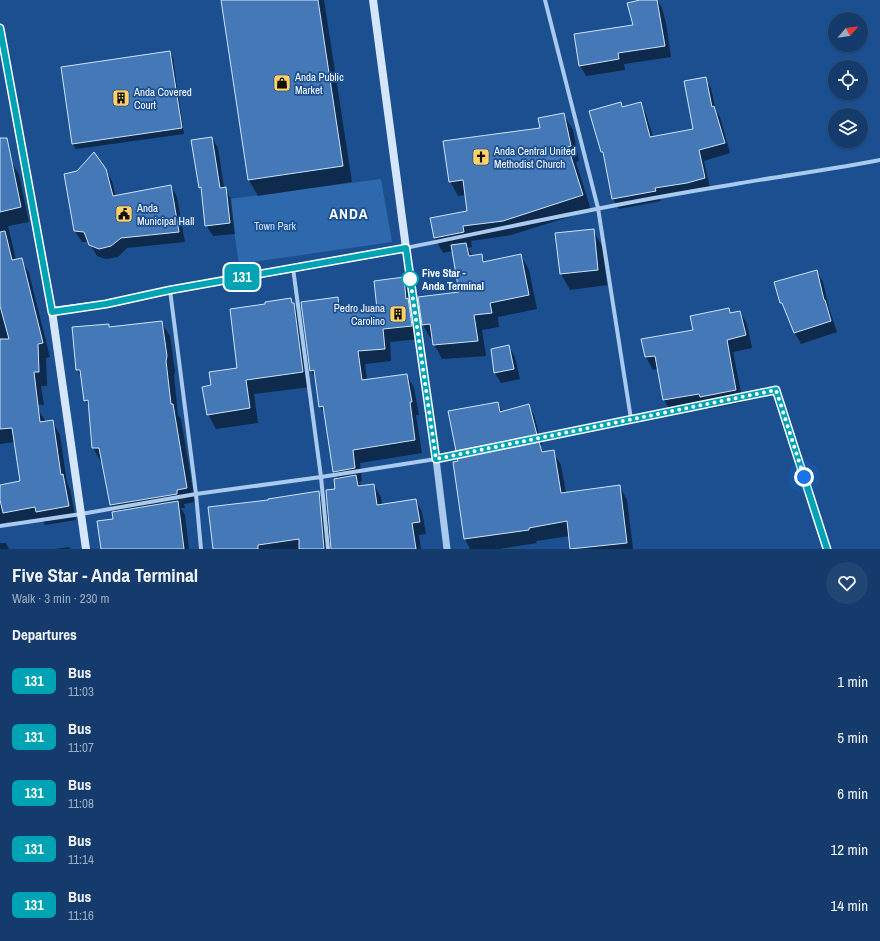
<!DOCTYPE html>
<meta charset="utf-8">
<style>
:root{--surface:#143b6b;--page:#214673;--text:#f1f3f6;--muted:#9dadc1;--line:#33557e}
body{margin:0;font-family:"Archivo Narrow",sans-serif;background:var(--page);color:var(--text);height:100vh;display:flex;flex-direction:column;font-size:15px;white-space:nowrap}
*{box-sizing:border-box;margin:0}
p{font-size:13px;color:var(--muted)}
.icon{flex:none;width:22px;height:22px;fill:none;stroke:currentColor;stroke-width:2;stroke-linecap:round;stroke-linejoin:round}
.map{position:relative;height:549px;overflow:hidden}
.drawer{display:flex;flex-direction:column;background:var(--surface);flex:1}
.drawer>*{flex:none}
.badge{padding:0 8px;border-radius:6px;font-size:14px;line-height:26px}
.needle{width:26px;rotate:62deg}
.fabs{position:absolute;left:828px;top:12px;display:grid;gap:8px}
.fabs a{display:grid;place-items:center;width:40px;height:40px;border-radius:50%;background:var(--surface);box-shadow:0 1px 3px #0004,0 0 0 1px var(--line);font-size:20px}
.you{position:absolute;width:20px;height:20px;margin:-10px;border:3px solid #fff;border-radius:50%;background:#1a73e8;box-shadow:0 0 0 6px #1a73e833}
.map>.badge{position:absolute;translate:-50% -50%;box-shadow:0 0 0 2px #fff}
h2{padding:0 12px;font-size:15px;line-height:36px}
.round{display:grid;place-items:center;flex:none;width:42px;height:42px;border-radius:21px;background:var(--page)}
.summary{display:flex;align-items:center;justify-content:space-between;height:68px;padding:0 12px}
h1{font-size:19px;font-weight:800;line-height:30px}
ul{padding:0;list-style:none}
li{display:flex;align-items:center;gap:12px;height:56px;padding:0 12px}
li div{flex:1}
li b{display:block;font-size:15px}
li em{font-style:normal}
li .badge{min-width:44px;font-weight:700;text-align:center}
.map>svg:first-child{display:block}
</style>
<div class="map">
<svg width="880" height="549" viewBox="0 0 880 549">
<rect width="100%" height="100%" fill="#1b4f8f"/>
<path fill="#2e69ad" d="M381,179L392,242L239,264L229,199Z"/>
<path fill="#0007" d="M222,0H324L352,182L258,196L249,180Z
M644,0H657L662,8L666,23L671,57L624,64L625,70L586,76L580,65L634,25Z
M170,52L173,58L184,134L76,149L73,144Z
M705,78L711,88L716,111L720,117L730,153L704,161L710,188L660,199L661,201L619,209L613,199L605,158L602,152L620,103L623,108L640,104L646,114L653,137L695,130Z
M564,115L573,130L579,161L576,162L591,210L511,235L471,241L472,247L468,248L473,257L481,255L486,262L521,255L529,270L537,309L498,317L499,327L482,330L486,356L442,359L434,344L433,339H431L423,325L460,293L453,251L443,253L435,238L431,219L468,211L466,195L458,196L450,181Z
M212,138L218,148L224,188L231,199L235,234L213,236L206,225L202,192L200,187Z
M11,161L19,175L29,222L8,226L16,260L21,259L29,273L50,357L46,358L47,386H41L44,405L0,402V163Z
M106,170L112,181L116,197L171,186L177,197L185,242L127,248L118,257L106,259L97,256L89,242H82L75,231Z
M593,230L602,246L607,285L570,290L561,274Z
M817,271L823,282L829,308L837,332L801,344L795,333L787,314L781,303L775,282Z
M403,278L411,291L419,339L390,342L391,361L365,364L367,380L407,375L414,388L419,415H416L422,453L360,463L362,481L359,482L362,486L374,485L381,497L382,505L416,500L422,512L426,534L419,535L421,549H336L335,542L329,532L331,549H214L269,501L318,492L329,511L336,490L338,479L334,471L326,417L320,406L316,379L311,371L338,298L346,314L378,310Z
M291,299L302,319L311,387L254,394L258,423L216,429L208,414L213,386L238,368L266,305Z
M728,309L731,314L740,312L747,324L752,348L733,352L743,402L708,409L706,406L671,412L664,400L658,369L653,370L646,357L643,340L694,331Z
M161,322L170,336L175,371L174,376L178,415L181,419L195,502L184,504L185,508H181L185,515L189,549H102L116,513L111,505L103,462H101L93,448L90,409L85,400L82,378L77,370L108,325L110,328Z
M509,346L515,357L520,379L501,383L495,373Z
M497,403L503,412L528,405L534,415L542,445L540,446L545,453L553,452L561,465L566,493L620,487L627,500L633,549H571L570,536L536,541L537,543L499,549H470L465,539L454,462H459L461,458L457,451L450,411Z
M38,409L46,422L52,421L60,435L67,483L70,489L76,520L45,525L42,520L11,526L9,522L0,524V486L21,482L15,442L0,444V412Z
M0,543H6L9,549H0Z
M69,547L70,549H55Z"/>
<path fill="#4478b7" stroke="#cfe3fa" d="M221,0H318L343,166L248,180Z
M640,0H657L665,46L618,53L619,59L579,66L574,34L633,25L627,3Z
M170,51L182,128L72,144L61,67Z
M706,77L712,107L714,106L725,143L699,150L705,178L687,183L655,188L656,191L612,199L603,152H601L589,111L621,102L622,107L641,102L650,137L693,129L684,81Z
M564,113L571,146L568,147L583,195L503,221L463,226L464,232L434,238L430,218L467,211L463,180L449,182L443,141L540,128L538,118Z
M212,137L220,188L226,187L230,223L205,226L201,187L199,188L191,140Z
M0,138H7L21,207L0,212Z
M94,152L106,169L113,196L171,185L179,232L121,238L111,246L99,249L89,245L84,232L74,231L64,174L77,171Z
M594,229L598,270L560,274L555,233Z
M5,231L12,260L22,258L43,343L38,344L39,372H34L40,422L53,420L61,475L63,474L69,506L36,512L35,507L3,513L0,500V485L20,481L12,428L0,429V339H9L0,306V232Z
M466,243L469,256L482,254L483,262L521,254L529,295L490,303L492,313L474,315L478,341L433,345L430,324L422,325L418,297L459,292L451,245Z
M817,270L824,300H825L831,321L794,333L782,303H780L774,282Z
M404,277L406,299L408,298L412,326L383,329L385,349L358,351L362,380L407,374L412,402H410L415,440L353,450L355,468L333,472L323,406L319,407L314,370L310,371L301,302L338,297L340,313L377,309L374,281Z
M291,298L292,303H294L303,372L246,380L250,408L207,415L202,387L211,385L209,372L237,368L230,309L265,304V302Z
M729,308L730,313L740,311L746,335L727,340L736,390L700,397L699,394L663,400L655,356L645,357L641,339L693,330L690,316Z
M162,321L167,356L166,361L171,404H173L187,488L177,490V494L110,505L99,448H92L88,400L84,401L80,370H76L72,327L109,324V327Z
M509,345L514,369L494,373L491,349Z
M498,402L500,412L529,404L537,435L456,451L448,411Z
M539,442L542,452L554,450L561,493L620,485L627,543L570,549L567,521L529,528V530L464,539L453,462L458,461L457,458Z
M356,475L358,486L374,484L377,505L416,499L420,522L412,523L416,549H331L326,490L335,489L334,479Z
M319,491L324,549H299V539L258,545V549H213L208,507L268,500V499Z
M178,501L184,549H101L97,521L113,519L112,512Z"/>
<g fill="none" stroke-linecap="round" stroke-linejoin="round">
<path stroke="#a9c9ee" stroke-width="4" d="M545,0L598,208L631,419
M0,28L52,311
M406,248C514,226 622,202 730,185C780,176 830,170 880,160
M293,268L321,477L328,549
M170,290L196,494L201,549
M0,526L81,514L196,494L321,477L436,459L776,390L827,549"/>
<path stroke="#a9c9ee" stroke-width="7" d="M406,248L436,459L447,549"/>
<path stroke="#d6e6fa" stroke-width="8" d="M86,549L52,311L106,304L170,290L406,248L373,0"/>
</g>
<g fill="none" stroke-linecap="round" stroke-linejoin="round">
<defs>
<path id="line" d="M0,28L52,312L106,304L170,290L406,248L436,459L776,390L827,549"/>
</defs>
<use href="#line" stroke="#fff" stroke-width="9"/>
<use href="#line" stroke="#00a3b4" stroke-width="6"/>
<path stroke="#fff" stroke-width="4" stroke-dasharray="0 7.2" d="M410,279V278L436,459L776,390L804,477"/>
</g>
<defs>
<symbol id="shop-square" viewBox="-11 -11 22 22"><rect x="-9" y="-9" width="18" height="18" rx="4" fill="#ffd166" stroke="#1b4f8f"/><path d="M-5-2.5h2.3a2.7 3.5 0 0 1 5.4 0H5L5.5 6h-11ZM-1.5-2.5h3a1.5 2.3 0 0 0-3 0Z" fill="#111"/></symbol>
<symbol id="building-square" viewBox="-11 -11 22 22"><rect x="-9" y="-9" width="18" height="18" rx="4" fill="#ffd166" stroke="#1b4f8f"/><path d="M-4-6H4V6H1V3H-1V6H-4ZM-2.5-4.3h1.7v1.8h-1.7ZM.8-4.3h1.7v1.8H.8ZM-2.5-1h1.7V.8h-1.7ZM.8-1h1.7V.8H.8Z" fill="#111"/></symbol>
<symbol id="church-square" viewBox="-11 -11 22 22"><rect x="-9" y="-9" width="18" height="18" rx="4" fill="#ffd166" stroke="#1b4f8f"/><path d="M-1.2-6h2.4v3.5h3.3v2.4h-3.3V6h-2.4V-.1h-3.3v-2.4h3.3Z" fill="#111"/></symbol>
<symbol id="civic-square" viewBox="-11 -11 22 22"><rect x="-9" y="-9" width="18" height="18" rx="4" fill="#ffd166" stroke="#1b4f8f"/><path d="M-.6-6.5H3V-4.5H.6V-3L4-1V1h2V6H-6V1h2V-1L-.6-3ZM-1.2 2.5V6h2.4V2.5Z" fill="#111"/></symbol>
</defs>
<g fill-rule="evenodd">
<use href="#shop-square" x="272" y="73" width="20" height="20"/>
<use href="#building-square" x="111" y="88" width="20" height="20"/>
<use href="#church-square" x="471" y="147" width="20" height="20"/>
<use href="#civic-square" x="114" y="204" width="20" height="20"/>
<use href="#building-square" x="388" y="304" width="20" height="20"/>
</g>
<circle fill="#fff" stroke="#00a3b4" stroke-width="2" cx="410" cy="279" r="8"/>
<g text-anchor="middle" stroke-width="3.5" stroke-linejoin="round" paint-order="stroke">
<g font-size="11" fill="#fff" stroke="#1b4f8f" text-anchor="start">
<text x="295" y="81">Anda Public<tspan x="295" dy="13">Market</tspan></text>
<text x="134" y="96">Anda Covered<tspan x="134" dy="13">Court</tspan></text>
<text x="494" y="155">Anda Central United<tspan x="494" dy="13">Methodist Church</tspan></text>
<text x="137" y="212">Anda<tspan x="137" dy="13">Municipal Hall</tspan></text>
<text x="385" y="312" text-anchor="end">Pedro Juana<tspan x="385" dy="13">Carolino</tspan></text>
</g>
<g font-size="11" fill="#cfe3fa" stroke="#1b4f8f">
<text x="275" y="230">Town Park</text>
</g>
<g font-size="11" font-weight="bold" fill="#fff" stroke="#1b4f8f" text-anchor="start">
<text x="422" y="277">Five Star -<tspan x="422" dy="13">Anda Terminal</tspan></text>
</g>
<g font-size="15" font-weight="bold" letter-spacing="1" fill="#fff" stroke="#1b4f8f">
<text x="349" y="219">ANDA</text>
</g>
</g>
</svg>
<div class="fabs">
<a><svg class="needle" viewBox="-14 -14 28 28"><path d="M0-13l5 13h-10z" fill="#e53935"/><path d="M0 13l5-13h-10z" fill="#9dadc1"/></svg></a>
<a><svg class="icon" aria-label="locate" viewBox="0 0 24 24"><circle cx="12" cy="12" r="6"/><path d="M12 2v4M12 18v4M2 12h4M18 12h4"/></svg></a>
<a><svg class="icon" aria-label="layers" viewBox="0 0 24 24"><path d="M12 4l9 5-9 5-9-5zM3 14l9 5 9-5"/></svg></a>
</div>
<div class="you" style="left:804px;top:477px"></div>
<b class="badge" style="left:242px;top:277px;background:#00a3b4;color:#fff">131</b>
</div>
<section class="drawer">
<div class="summary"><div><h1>Five Star - Anda Terminal</h1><p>Walk · 3 min · 230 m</p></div><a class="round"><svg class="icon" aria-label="heart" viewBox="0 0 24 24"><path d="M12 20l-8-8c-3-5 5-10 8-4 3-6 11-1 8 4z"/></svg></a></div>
<h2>Departures</h2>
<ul>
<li><span class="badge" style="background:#00a3b4;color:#fff">131</span><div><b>Bus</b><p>11:03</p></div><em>1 min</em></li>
<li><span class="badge" style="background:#00a3b4;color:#fff">131</span><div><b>Bus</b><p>11:07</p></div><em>5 min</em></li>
<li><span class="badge" style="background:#00a3b4;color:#fff">131</span><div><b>Bus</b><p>11:08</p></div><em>6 min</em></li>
<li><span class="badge" style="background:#00a3b4;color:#fff">131</span><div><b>Bus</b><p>11:14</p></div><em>12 min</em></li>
<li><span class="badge" style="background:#00a3b4;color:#fff">131</span><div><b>Bus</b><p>11:16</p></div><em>14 min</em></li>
</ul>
</section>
